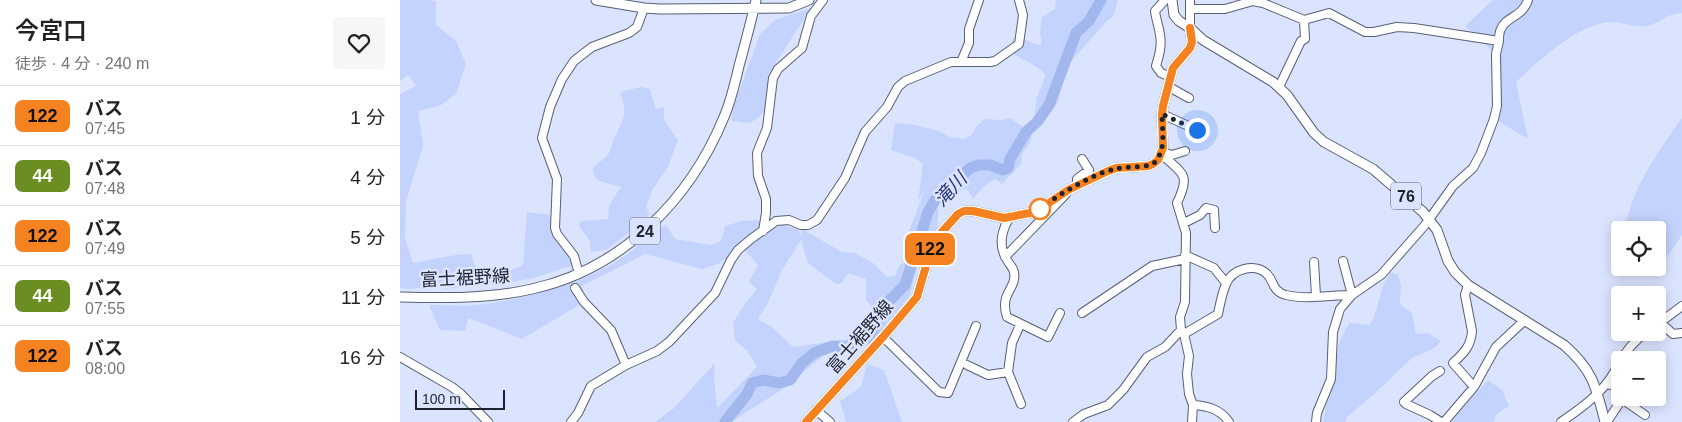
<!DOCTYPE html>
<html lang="ja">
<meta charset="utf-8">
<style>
:root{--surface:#fff;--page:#f6f6f6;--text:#222;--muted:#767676;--line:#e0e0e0}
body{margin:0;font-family:Helvetica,"Noto Sans JP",sans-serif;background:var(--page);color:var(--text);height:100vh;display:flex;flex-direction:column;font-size:19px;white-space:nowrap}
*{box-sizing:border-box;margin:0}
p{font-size:16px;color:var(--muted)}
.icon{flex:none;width:28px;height:28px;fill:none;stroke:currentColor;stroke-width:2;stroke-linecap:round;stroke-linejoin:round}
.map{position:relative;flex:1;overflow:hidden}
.details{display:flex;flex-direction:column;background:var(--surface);width:400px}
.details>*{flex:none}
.badge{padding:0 10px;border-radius:8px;font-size:18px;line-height:32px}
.controls{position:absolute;left:1211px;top:221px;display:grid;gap:10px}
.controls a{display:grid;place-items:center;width:55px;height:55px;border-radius:5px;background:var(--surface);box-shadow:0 2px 12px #0003;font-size:25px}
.scale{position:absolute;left:15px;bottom:12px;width:90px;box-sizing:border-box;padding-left:5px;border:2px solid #1f222c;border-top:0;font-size:14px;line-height:18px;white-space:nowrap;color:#1f222c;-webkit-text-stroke:4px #dbe4ff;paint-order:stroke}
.you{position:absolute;width:25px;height:25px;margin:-12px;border:4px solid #fff;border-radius:50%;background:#1a73e8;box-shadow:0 0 0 8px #1a73e833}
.map>.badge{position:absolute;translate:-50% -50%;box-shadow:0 0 0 2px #fff}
.round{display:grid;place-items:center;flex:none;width:52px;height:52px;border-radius:5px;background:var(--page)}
.summary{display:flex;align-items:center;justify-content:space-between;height:85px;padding:0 15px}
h1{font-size:24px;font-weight:600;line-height:38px}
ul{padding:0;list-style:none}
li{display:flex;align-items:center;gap:15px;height:60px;padding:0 15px;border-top:1px solid var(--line)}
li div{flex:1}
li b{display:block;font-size:19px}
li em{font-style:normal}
li .badge{min-width:55px;font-weight:700;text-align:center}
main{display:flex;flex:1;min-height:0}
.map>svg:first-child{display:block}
</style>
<main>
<section class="details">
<div class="summary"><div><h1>今宮口</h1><p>徒歩 · 4 分 · 240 m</p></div><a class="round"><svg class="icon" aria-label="heart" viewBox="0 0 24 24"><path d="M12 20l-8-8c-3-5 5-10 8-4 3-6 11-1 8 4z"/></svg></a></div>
<ul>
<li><span class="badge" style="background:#f58220;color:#111">122</span><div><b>バス</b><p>07:45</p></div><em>1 分</em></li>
<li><span class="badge" style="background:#6b8e23;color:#fff">44</span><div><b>バス</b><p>07:48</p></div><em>4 分</em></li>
<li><span class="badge" style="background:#f58220;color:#111">122</span><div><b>バス</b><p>07:49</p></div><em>5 分</em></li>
<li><span class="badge" style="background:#6b8e23;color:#fff">44</span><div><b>バス</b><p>07:55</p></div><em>11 分</em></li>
<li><span class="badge" style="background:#f58220;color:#111">122</span><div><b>バス</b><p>08:00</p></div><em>16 分</em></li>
</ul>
</section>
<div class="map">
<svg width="1282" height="422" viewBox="0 0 1282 422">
<rect width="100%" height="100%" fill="#dbe4ff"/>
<path fill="#c3d3fd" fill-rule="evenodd" d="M0,0H31L36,2V25L56,41L66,64L56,94L41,105L18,111L23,145L6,202L5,239L13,263C33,260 52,254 71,254L76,268L101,275L123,265L127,212L150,215L152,232L172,258L174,265L133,278L102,284L43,289L67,274L43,286L7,289L0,288V94L16,86L8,75L0,81Z
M656,0H718L713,16L706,22L667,66L658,102L644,122L632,133L631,141L622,154L621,164L602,184L595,179L583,187L573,199L567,189L548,195L539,203L537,231L530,241L520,265L518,264L510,295L476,337L463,346L453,347L428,341L429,351L383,389L331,422H255L273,409L315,363L314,377L317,408L357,367L347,350L335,341L333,323L344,305L357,289L349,282L358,265L345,250L367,232L382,225L399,229L401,236L402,229L442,252L455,253L473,263L487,277L495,276L500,264L511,261L509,259V231L525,190L518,200L523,164L515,158L491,150L495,123L515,125L539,131L550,137L563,139L572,135L575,128L585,119L601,120L610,118L623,127L634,119L637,97L646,74C641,71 637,67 632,64C620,57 610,57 612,39C624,36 629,43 640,45L642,42L640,34L642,17L655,9ZM401,240L408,263L436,284L442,283L448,273L466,279V300L472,307L468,329L462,337L393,347L372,327L358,319L369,301L382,270Z
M1093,0H1282V13C1268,13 1260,23 1247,26C1236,28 1223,22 1212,22C1179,22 1139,61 1116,82L1128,139L1098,121L1096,54L1065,26Z
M411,8L368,75L375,85C370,98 365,116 351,122C346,124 337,121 331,121L334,106L360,34L375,20Z
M241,87L250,89L256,109L264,107V120L278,140L268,167L253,189L246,206L249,214L242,223L206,250L191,252L190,241L179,226L181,221L208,219L209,205L221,187L197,180L192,169C197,163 206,158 209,153C211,150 211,145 213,142C221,121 230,116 220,94L224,91Z
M1282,118V235L1258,271L1240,268H1258V230H1225C1230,191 1259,150 1282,118Z
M361,220L362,226L328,257L318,264L302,269L245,254L182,286L185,297L184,302L122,339L68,318L65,331L40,330L29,305C47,305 68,307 86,304C127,298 185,283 220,259C236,249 249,234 266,225L275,239L311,245L321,241L325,226L342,221Z
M991,272L998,275L1001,285L1000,304L1012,313L1016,334L1028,333L1041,341L1036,347L1012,358L973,395L947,417L945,422H923L939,343L949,323L970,325C980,308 979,287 991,272Z
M467,364L484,370L502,422H446L440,401L461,387Z
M1088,380L1102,390L1109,406L1096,415L1093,422H1052V420Z"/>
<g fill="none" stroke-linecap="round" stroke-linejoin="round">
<path stroke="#a3b7ef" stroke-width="11" d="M325,422L347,394L352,383L363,380L379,383L390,380L402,363L414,353L433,346L447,347L466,339L476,326L485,305L505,285L528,212L535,200L546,192L570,168L579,165H590L603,170L608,168L610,159L626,132L637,122L649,105L676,33L689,21L701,0"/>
<defs>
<path id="minor" d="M765,0L755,11C756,20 759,26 760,35C762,46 759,56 756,66L761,73L771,77
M790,0V28
M790,9H825L853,1L863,3L904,20L929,13L965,32H974L997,27L1014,28L1099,41L1096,54L1097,106L1094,119L1081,153L1073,168L1053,186L1025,225L981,275L952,295L940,309L933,332L931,379L917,413L916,422
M1099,41C1099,37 1099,32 1101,29C1106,16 1122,18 1128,0
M561,62L569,43V29L579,0
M769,87L789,98
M879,87L901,41L905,39L904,20
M762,114L797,130
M762,152L772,155L785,151
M761,154C783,174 791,174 777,203L786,233L785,302L780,317L781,330L784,334L789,356L787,374L789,394L793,405L792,422
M677,185V179L689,170L682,159
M610,217C602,229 598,245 606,258C608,263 613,267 614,272C616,283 609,289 606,298C604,305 605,311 607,317L648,337L660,313
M784,223L800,215L806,208L814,210L815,228
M363,231L366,213V199L358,176L357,153L367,128L373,78L378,69L402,48L411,16L423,0
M785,255L814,268L826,283
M605,257L666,194
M914,262L916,296
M177,267L174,256L157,234L155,228L157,179L142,138L150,107L162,79L174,61L192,47L229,33L237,27L244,8
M1068,285L1065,295L1072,331C1071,346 1064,353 1053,363L1074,387
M175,288L184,302L211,330L226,365
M682,313L752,266L785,259
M1261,323L1273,334L1282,333
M1258,324L1282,306
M620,325L612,343L608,372L621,404
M784,334L818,314C820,304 822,293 826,284C832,269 854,263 866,273C875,281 871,291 886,295C907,300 931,295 952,295L943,261
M483,337L539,392L548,393L576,326
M0,357L52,387L61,394L88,422
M1220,360L1231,346L1245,332
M567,365L588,375L608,372
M1040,371L1032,376L1004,402L1006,404L1030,415L1041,422
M1207,384L1216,386L1220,384
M793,405C808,406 820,409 829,422
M416,410L430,422
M171,422L178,413L191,386L226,365L257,351L269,342L315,293L331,260L338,250L351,239L376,221L389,220L401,225H408L417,220L445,178L465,132L487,107L498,87L505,81L551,62H590L595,61L619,44L623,15L619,0
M673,422L684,414L708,405L723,390L747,357L765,347L781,330
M1044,422L1074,387L1096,347L1125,320
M1161,422C1186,405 1208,389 1220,361
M1207,422L1222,399L1245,415"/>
<path id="major" d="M196,0L244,8L260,9L389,8L409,0
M772,0L774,15L779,21L790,28L803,40L873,82L887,95L914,133L924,142L973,169L1023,212L1037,230L1048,261L1055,272L1068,285L1164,345C1193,370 1196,387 1205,422
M0,297C44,298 89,299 132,289C222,269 290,200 324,117C331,101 335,83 339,66C345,44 351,22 356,0
M406,422L483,337L517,297L533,242L558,214L564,211H573L604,218L630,213L640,209L668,190L708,171L716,168L748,166L753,164L758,160L763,149L762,114L763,106L773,68L790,48L792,42L790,28"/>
</defs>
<use href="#minor" stroke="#575f75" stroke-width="10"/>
<use href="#major" stroke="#575f75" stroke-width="11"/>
<use href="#minor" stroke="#fff" stroke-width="8"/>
<use href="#major" stroke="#fff" stroke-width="9"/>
</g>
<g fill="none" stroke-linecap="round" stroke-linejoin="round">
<defs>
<path id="line" d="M406,422L483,337L517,297L533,242L558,214L564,211H573L604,218L630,213L640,209L668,190L708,171L716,168L748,166L753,164L758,160L763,148L762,114L763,106L773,68L790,48L792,42L790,28"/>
</defs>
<use href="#line" stroke="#fff" stroke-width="11"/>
<use href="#line" stroke="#f58220" stroke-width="8"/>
<path stroke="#1f222c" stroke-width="5" stroke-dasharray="0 9" d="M640,209C656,196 694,173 715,169C727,166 741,168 753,164C767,151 762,132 762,114L797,130"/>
</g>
<circle fill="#fff" stroke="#f58220" stroke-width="2.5" cx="640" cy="209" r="10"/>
<g text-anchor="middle" stroke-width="5" stroke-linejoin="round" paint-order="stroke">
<g fill="#dbe4ff" stroke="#575c6b" stroke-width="1">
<rect x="991" y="182.5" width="30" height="27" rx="4"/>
<rect x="230" y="217.5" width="30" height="27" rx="4"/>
</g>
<g font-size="16" font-weight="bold" fill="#1f222c">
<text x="1006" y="202">76</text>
<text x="245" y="237">24</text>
</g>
<g font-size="18" fill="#1f222c" stroke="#dbe4ff">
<text transform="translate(65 278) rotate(-3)" y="6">富士裾野線</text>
<text transform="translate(460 337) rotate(-49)" y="6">富士裾野線</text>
</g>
<g font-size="19" font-style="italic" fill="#263678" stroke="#dbe4ff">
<text transform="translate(550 189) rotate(-47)" y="7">滝川</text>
</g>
</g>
</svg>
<div class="controls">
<a><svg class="icon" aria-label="locate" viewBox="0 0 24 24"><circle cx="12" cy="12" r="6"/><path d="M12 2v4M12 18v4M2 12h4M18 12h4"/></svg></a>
<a>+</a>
<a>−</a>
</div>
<div class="scale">100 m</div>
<div class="you" style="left:797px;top:130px"></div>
<b class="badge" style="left:530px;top:249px;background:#f58220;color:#111">122</b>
</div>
</main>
